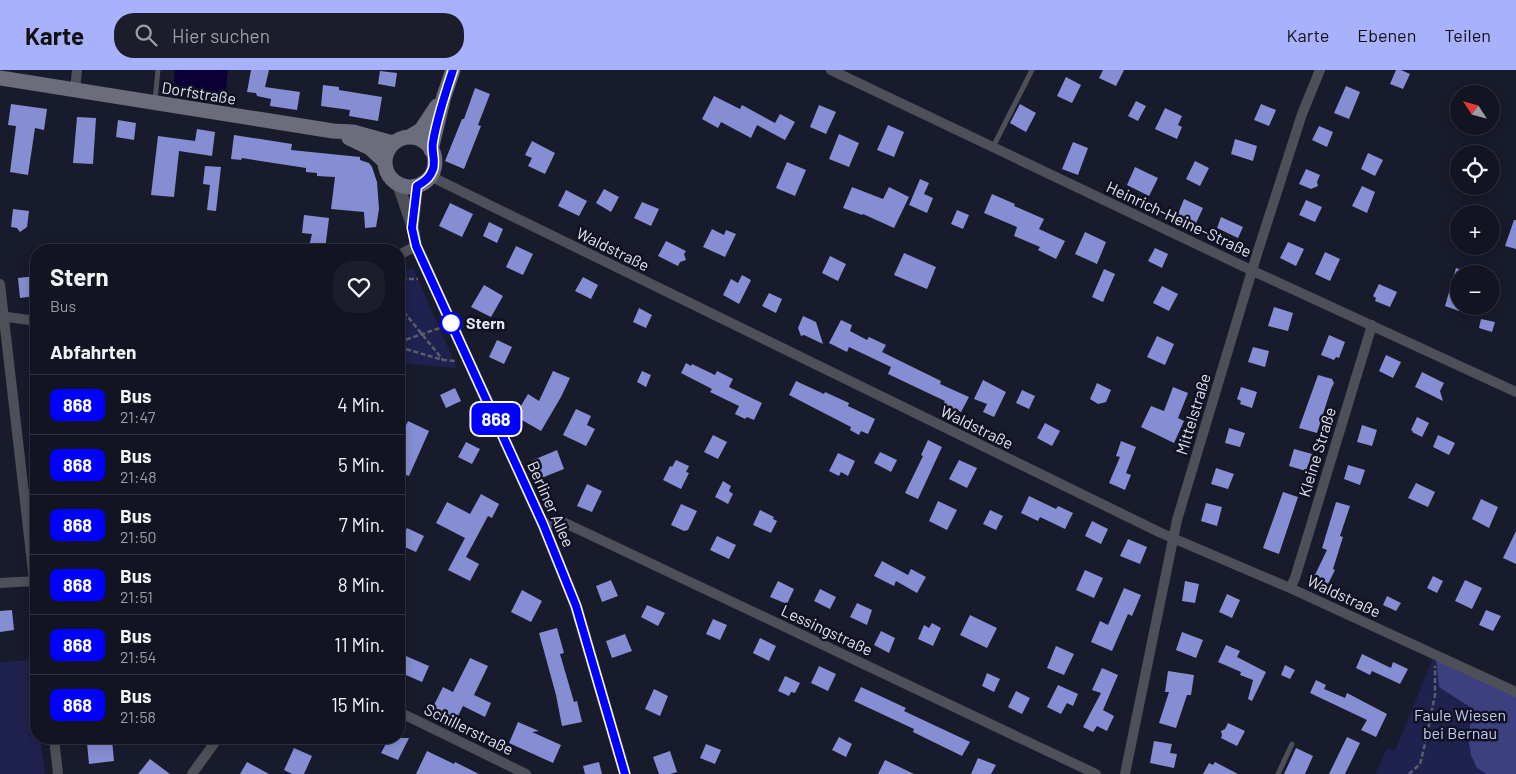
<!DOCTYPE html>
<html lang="de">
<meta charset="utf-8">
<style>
:root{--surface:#121421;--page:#1b1d2a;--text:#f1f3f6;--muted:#9c9ea5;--line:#31333f;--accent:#a7b1fc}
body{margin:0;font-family:Barlow,sans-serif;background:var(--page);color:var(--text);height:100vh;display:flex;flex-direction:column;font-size:19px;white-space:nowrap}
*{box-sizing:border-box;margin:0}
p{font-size:16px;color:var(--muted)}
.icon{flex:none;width:28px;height:28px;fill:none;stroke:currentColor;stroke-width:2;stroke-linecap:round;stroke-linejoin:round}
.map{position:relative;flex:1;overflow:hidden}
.sheet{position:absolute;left:30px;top:174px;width:375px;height:500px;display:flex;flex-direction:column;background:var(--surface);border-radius:20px;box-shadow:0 2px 12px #0003,0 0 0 1px var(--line)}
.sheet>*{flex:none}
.badge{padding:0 10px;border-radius:8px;font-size:18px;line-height:32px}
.needle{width:32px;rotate:306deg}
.controls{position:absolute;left:1450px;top:15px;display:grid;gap:10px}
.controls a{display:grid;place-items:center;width:50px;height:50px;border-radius:50%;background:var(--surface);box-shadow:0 2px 12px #0003,0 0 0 1px var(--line);font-size:25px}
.map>.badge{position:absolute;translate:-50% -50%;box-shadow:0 0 0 2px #fff}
h2{padding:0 20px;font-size:19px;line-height:45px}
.round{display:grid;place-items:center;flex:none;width:52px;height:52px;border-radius:20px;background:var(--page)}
.summary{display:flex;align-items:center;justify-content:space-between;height:85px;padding:0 20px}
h1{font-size:24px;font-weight:700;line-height:38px}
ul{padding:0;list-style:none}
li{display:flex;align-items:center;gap:15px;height:60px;padding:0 20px;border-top:1px solid var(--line)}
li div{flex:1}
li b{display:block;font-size:19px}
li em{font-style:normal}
li .badge{min-width:55px;font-weight:700;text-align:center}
header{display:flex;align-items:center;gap:30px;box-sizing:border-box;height:70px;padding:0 25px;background:var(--accent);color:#111}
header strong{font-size:24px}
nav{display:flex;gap:28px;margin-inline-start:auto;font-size:18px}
.search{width:350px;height:45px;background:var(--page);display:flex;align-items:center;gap:12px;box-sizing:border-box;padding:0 18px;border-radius:20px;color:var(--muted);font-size:19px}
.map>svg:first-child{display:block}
</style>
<header>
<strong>Karte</strong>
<div class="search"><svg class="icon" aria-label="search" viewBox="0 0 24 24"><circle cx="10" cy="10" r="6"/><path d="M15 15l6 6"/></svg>Hier suchen</div>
<nav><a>Karte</a><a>Ebenen</a><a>Teilen</a></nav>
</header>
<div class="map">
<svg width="1516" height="704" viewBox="0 0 1516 704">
<rect width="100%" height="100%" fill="#181b2c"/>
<path fill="#1f214f" d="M413,198L457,298L399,293V203Z
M1433,588L1516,627V704H1376L1387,678L1395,681Z
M31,590L36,635V668H40L45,704H0V592Z"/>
<path fill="#3d407f" d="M1436,589L1516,625V704H1486L1477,698L1471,685L1468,667L1473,639L1439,617Z"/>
<path fill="#0a0037" d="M175,0H228L225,26L173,19Z"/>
<path fill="#868ed3" d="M251,0H269L265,17L300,22L297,40L270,36L271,29L257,26L256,23L247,22Z
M1103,0H1124L1116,16L1099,8Z
M1396,0H1401L1410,4L1403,19L1390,14Z
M380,1L397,3L395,17L378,14Z
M1066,7L1081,15L1072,33L1057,26Z
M323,15L339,17V20L382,27L378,51L349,46L350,40L321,36Z
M1346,16L1360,22L1349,49L1334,43Z
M475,18L490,24L478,55L481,56L464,99L445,91L462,49H464Z
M714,26L740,39L742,35L775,53L780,44L795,52L785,70L757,55L751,68L721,52L718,58L702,49Z
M1136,31L1146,36L1138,51L1128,46Z
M11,34L47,39L44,60L35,58L28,105L10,102L16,56L8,55Z
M1020,34L1036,43L1026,62L1010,53Z
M1261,34L1276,40L1269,56L1254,50Z
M819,35L836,42L826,64L810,57Z
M1165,38L1182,46L1178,55L1182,57L1177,69L1155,59Z
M77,47L96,48L93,94L73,93Z
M118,50L136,53L134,70L116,67Z
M888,55L904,62L894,87L877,80Z
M1319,56L1333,62L1327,77L1312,70Z
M197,59L215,62L212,86L179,81L174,127L151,125L158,66L195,71Z
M839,64L859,73L849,97L829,89Z
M234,65L292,74L291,80L360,87V90L369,93L372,97L377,112L379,139L376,157L365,158L364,142L331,139L335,107L317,106V103L306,102V98L242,88L241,90L231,89Z
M1235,69L1257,76L1253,91L1231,84Z
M532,71L555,83L545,104L528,96L532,88L525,85Z
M1073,72L1088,78L1078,105L1062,99Z
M1368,83L1383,90L1375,106L1361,99Z
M1195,91L1209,98L1200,116L1186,109Z
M787,92L806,100L795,126L776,118Z
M205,96L221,97L216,141L207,140L210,115L203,114Z
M1135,97L1158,108L1149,126L1127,115Z
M1306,99L1320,105L1317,112L1318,116L1311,119L1299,114Z
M920,109L929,113L924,124L933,128L927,143L909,135Z
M1362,116L1375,122L1367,143L1352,136Z
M852,117L883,129L889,117L909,127L894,158L863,144L862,145L843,138Z
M604,119L619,127L611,142L596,133Z
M566,120L587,131L579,146L558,136Z
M992,124L1015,134L1014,136L1044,149L1039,159L1065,171L1056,189L1038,180L1040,177L1014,166L1017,157L984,143Z
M1184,129L1203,138L1196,153L1178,144Z
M1306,130L1322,137L1315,152L1299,145Z
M642,132L659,139L651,156L634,148Z
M450,133L473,144L462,167L439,156Z
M13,139L29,141L27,157L20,162L17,158L11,157Z
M957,140L969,145L963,159L951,154Z
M304,145L329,148L325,180H308L312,164L302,163Z
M1221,147L1243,157L1238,168L1217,158Z
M1514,150H1516V179L1505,176Z
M489,152L503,159L497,173L483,166Z
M712,159L724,165L726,160L736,164L725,187L703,177Z
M1085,162L1106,172L1097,194L1075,184Z
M666,171L686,181L684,184L686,190L680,192L678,196L658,186Z
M1288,172L1304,179L1296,196L1280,188Z
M516,176L533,184L523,205L506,197Z
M1155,178L1168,184L1162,198L1148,191Z
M1325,182L1340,189L1330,211L1315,204Z
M904,183L936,197L927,219L894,205Z
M830,186L846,194L838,211L822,203Z
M1456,198L1459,199V241L1445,236Z
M1104,199L1115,204L1103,232L1092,227Z
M742,205L751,210L739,234L723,225L731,209L738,213Z
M36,206V226L20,228L18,208Z
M583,207L598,215L591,229L575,221Z
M1379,214L1397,222L1390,237L1375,231L1376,228L1373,226Z
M484,215L503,226L491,247L471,237Z
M1162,216L1178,224L1169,241L1153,233Z
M769,223L782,229L776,243L762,236Z
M1274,237L1293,243L1288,261L1268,256Z
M639,238L652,245L646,258L633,252Z
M803,246L816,252L823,274L804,265L801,266L798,258Z
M1481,249L1495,252L1492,262L1479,258Z
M841,250L852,255L850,261L867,270L869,267L886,275L882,282L941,311L940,314L969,327L961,342L943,334L945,331L888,304L891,297L849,277L847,282L829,273Z
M1329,265L1345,272L1339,288L1336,287L1334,290L1321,285Z
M1157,266L1174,274L1165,295L1147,287Z
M497,270L512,277L504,294L489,287Z
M1253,277L1269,281L1265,297L1248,292Z
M1386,285L1401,292L1393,308L1379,301Z
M686,293L691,296L692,294L715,305L717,301L733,309L729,317L762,333L754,350L747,347L745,349L735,344L739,336L710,322L712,319L681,303Z
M553,301L570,308L561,327L541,361L515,346L528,324L539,331Z
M642,301L651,305L646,317L637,312Z
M1422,302L1444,313L1440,321L1443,331L1415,317Z
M1318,305L1332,309L1334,313L1331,319L1317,363L1299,358Z
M983,310L1006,322L994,347L983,342L987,334L974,329Z
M796,311L824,324L825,322L849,333L848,336L875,349L868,364L861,361L859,365L850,360L851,357L789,325Z
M1097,313L1111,320L1106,332L1098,334L1090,329Z
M1173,317L1188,323L1178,348L1184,351L1174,373L1141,357L1151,336L1164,341Z
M1241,317L1257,322L1252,338L1240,334L1241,331L1237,329Z
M455,318L461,331L446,338L440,325Z
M1022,320L1035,326L1029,339L1016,333Z
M576,339L591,346L587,355L595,359L586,376L563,365Z
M1417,347L1429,353L1422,367L1412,362L1413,361L1411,360Z
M408,351L429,361L409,406L399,402V370Z
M1045,353L1060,361L1052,376L1037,368Z
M1362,355L1377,360L1372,376L1357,372Z
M1229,358L1245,363L1240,377L1225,373Z
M713,365L727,372L718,389L704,382Z
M1438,365L1455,373L1449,385L1433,377Z
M928,370L942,377L918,429L905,423L923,386L921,385Z
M1121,371L1136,377L1126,403L1131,405L1125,420L1109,413L1120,387L1116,386Z
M466,372L480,379L472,394L458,387Z
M1294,379L1312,384L1306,401L1289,396Z
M557,380L564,399L539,409L531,391Z
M880,382L897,390L891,402L874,393Z
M838,383L855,391L848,406L841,402L839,406L829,401Z
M676,390L689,396L686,402L689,403L681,419L663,410L670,396L672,397Z
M959,390L977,398L967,418L949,409Z
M1348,395L1365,400L1360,415L1344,409Z
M1216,398L1234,404L1228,419L1211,414Z
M723,411L731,416L729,421L733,424L728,434L715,427Z
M1416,413L1435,422L1428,437L1408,428Z
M587,414L602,421L592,442L577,436Z
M1283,422L1298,427L1279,484L1263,478Z
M481,424L499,434L492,448L488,446L466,487L479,494L470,511L448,500L465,468L436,453L447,432L470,444Z
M1029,426L1056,439L1058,436L1073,443L1065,459L1040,447L1038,451L1021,443Z
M1481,429L1498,437L1489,458L1472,449Z
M938,431L957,440L947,460L929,451Z
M1336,432L1350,436L1340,466L1343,467L1333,499L1335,500L1327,516L1313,509L1327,480L1322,478Z
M1206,433L1222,437L1217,456L1201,451Z
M681,434L697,441L688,460L684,461L671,455Z
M760,440L774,447L773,449L777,451L771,463L753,455Z
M990,440L1003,446L996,460L983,454Z
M1092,451L1108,459L1101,474L1085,466Z
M407,458L424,466L416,482L400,475Z
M1516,461V494L1503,488Z
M717,466L736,475L729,489L710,480Z
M1128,469L1147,477L1140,494L1120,486Z
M882,491L908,505L911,499L926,507L917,523L896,511L894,516L874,506Z
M1085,500L1103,508L1094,528L1076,520Z
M1433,506L1443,511L1437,523L1427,518Z
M611,510L618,526L602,532L596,516Z
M1465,510L1482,518L1472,539L1455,531Z
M778,511L794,519L787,534L770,527Z
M1185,511L1199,514L1195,533L1182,531Z
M1124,518L1141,525L1132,546L1128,544L1112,581L1091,572L1100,551L1108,555Z
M820,519L836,527L830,539L814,531Z
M522,520L542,531L531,552L511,542Z
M1227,524L1240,530L1232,548L1219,542Z
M1387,526L1401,533L1396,541L1383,535Z
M857,533L872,540L867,555L850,547Z
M647,535L665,543L658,556L641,547Z
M12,540L14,560L0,562V541Z
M1486,540L1501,546L1493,561L1479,555Z
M970,545L997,558L987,578L960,565Z
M713,549L727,555L720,570L706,564Z
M932,553L941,558L933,576L918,569L924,555L929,558Z
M557,558L564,583L560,584L574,632L577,631L582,652L562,656L556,625L539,563Z
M881,561L895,568L889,583L874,575Z
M1182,562L1203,570L1196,588L1176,580Z
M625,564L632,581L612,588L606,571Z
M760,568L776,576L769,591L753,583Z
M1226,575L1240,581L1237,587L1266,602L1252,631L1248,629L1253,610L1240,605L1241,602L1218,592Z
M1056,576L1074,584L1064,605L1047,598Z
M399,583L429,596L422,612L399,602Z
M1362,584L1391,598L1393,592L1408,599L1400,614L1372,601L1370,605L1356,598Z
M470,588L488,596L474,625L491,633L485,647L463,636L456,650L432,639L443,617L453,622Z
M1285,595L1295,600L1290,609L1281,605Z
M819,596L836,604L828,621L811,613Z
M1102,598L1118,605L1103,640L1114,646L1107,661L1097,656L1093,662L1083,657L1101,623L1092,620Z
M1168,601L1194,605L1191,625H1187L1176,658L1159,653L1169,622H1165Z
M987,603L1000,609L994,622L982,616Z
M785,606L800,613L795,623L791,622L789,626L778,621Z
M1316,610L1326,615L1324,619L1345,628L1347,623L1387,644L1376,667L1361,660L1367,650L1310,623Z
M1058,615L1078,624L1073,636L1067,633L1061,644L1047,637Z
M861,617L906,638L904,641L970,672L962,686L913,662L914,659L854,631Z
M654,619L668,626L660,646L645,639Z
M1016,621L1030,628L1022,644L1008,637Z
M518,652L539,661L532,662L561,675L553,693L509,673Z
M1228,653L1245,661L1237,676L1221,668L1222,665L1221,661L1225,659Z
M839,667L852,674L846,687L832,680Z
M1347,667L1360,673L1345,704H1329Z
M389,668H409L398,690L381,683Z
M112,670L114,691L89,694L87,673Z
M1154,671L1172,674L1170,683L1177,684L1174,698L1150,693Z
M706,674L721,680L715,694L700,688Z
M294,678L312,686L304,704H292L284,700Z
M1296,678L1313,686L1305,704H1284Z
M427,681L454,694L455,692L479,704H416Z
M670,681L677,702L670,704H659L653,687Z
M978,688L996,695L991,704H971Z
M150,689L170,704H138Z
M885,690L914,704H878Z
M247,692L269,704H240Z
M599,692L602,704H585L583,696Z
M1215,692L1238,704H1203L1209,693L1213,695Z"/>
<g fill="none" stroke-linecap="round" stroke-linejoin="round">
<path stroke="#5b5e6d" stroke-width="2.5" stroke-dasharray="5 2.5" stroke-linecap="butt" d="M399,214V209H418
M399,236L443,290
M399,272L440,258
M399,277L443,290L456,291
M1409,704L1420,694L1425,674L1435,625V596"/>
<path stroke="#4e5059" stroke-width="5" d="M155,30L158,0
M993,77L1032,0
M1278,704L1292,674"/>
<path stroke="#4e5059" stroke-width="10" d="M831,0L1253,201L1516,322
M75,20L77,0
M430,106L1161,463L1290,518L1516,622
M399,185L416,176
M0,214L36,528
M0,246L36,251
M543,454L563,452L1096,704
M0,513L36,511
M1290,518L1295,508L1372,255
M399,642L526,704
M54,668L58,704
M192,704L218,668
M1125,704L1177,450L1257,184L1302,44L1320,0"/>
<path stroke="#4e5059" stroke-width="12" d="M398,114L413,158L416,176L543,454L576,536L625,704
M413,155L417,116"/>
<path stroke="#6b6d7c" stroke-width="15" d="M0,8L333,61L353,62L393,73
M409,67L421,60L437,36
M385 92a25 25 0 1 1 50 0a25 25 0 1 1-50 0Z
M349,68L370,78L385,92
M431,80L444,26L453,0"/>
</g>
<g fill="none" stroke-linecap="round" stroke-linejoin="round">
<defs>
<path id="line" d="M453,0C445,24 437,48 433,72C431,82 436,90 433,99C430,108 424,112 417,116L412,158L416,176L543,454L576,536L625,704"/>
</defs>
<use href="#line" stroke="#fff" stroke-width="11"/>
<use href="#line" stroke="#00f" stroke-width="8"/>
</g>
<circle fill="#fff" stroke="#00f" stroke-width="2.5" cx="451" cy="253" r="10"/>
<g text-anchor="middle" stroke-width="5" stroke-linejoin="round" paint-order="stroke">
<g font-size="16" fill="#e2e5f1" stroke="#101122">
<text transform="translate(199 23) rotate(9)" y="6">Dorfstraße</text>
<text transform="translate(1179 149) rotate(25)" y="6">Heinrich-Heine-Straße</text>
<text transform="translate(613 179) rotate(26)" y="6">Waldstraße</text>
<text transform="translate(1193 344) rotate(-73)" y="6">Mittelstraße</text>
<text transform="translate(977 357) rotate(26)" y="6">Waldstraße</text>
<text transform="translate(1317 382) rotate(-73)" y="6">Kleine Straße</text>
<text transform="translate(551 434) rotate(66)" y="6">Berliner Allee</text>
<text transform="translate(1344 526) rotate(25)" y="6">Waldstraße</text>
<text transform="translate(827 560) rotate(25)" y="6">Lessingstraße</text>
<text transform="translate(469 659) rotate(26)" y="6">Schillerstraße</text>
</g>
<g font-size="16" font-weight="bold" fill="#e2e5f1" stroke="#101122" text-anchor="start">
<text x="466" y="259">Stern</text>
</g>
<g font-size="16" fill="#c5cbf1" stroke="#101122">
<text x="1460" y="651">Faule Wiesen<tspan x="1460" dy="18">bei Bernau</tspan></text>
</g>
</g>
</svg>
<div class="controls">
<a><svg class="needle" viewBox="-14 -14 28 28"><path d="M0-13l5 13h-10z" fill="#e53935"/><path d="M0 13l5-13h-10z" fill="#9c9ea5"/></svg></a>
<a><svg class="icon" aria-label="locate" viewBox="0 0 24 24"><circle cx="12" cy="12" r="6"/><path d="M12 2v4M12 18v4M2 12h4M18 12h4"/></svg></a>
<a>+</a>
<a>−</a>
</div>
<b class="badge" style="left:496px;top:349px;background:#00f;color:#fff">868</b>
<section class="sheet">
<div class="summary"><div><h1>Stern</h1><p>Bus</p></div><a class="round"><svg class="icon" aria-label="heart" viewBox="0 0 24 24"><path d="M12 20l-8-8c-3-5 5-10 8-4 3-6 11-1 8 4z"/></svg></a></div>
<h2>Abfahrten</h2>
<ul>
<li><span class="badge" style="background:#00f;color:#fff">868</span><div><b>Bus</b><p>21:47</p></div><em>4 Min.</em></li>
<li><span class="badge" style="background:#00f;color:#fff">868</span><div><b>Bus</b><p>21:48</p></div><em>5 Min.</em></li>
<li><span class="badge" style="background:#00f;color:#fff">868</span><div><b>Bus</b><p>21:50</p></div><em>7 Min.</em></li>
<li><span class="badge" style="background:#00f;color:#fff">868</span><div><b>Bus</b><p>21:51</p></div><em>8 Min.</em></li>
<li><span class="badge" style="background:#00f;color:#fff">868</span><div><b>Bus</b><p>21:54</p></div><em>11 Min.</em></li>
<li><span class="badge" style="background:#00f;color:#fff">868</span><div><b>Bus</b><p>21:58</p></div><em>15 Min.</em></li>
</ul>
</section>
</div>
